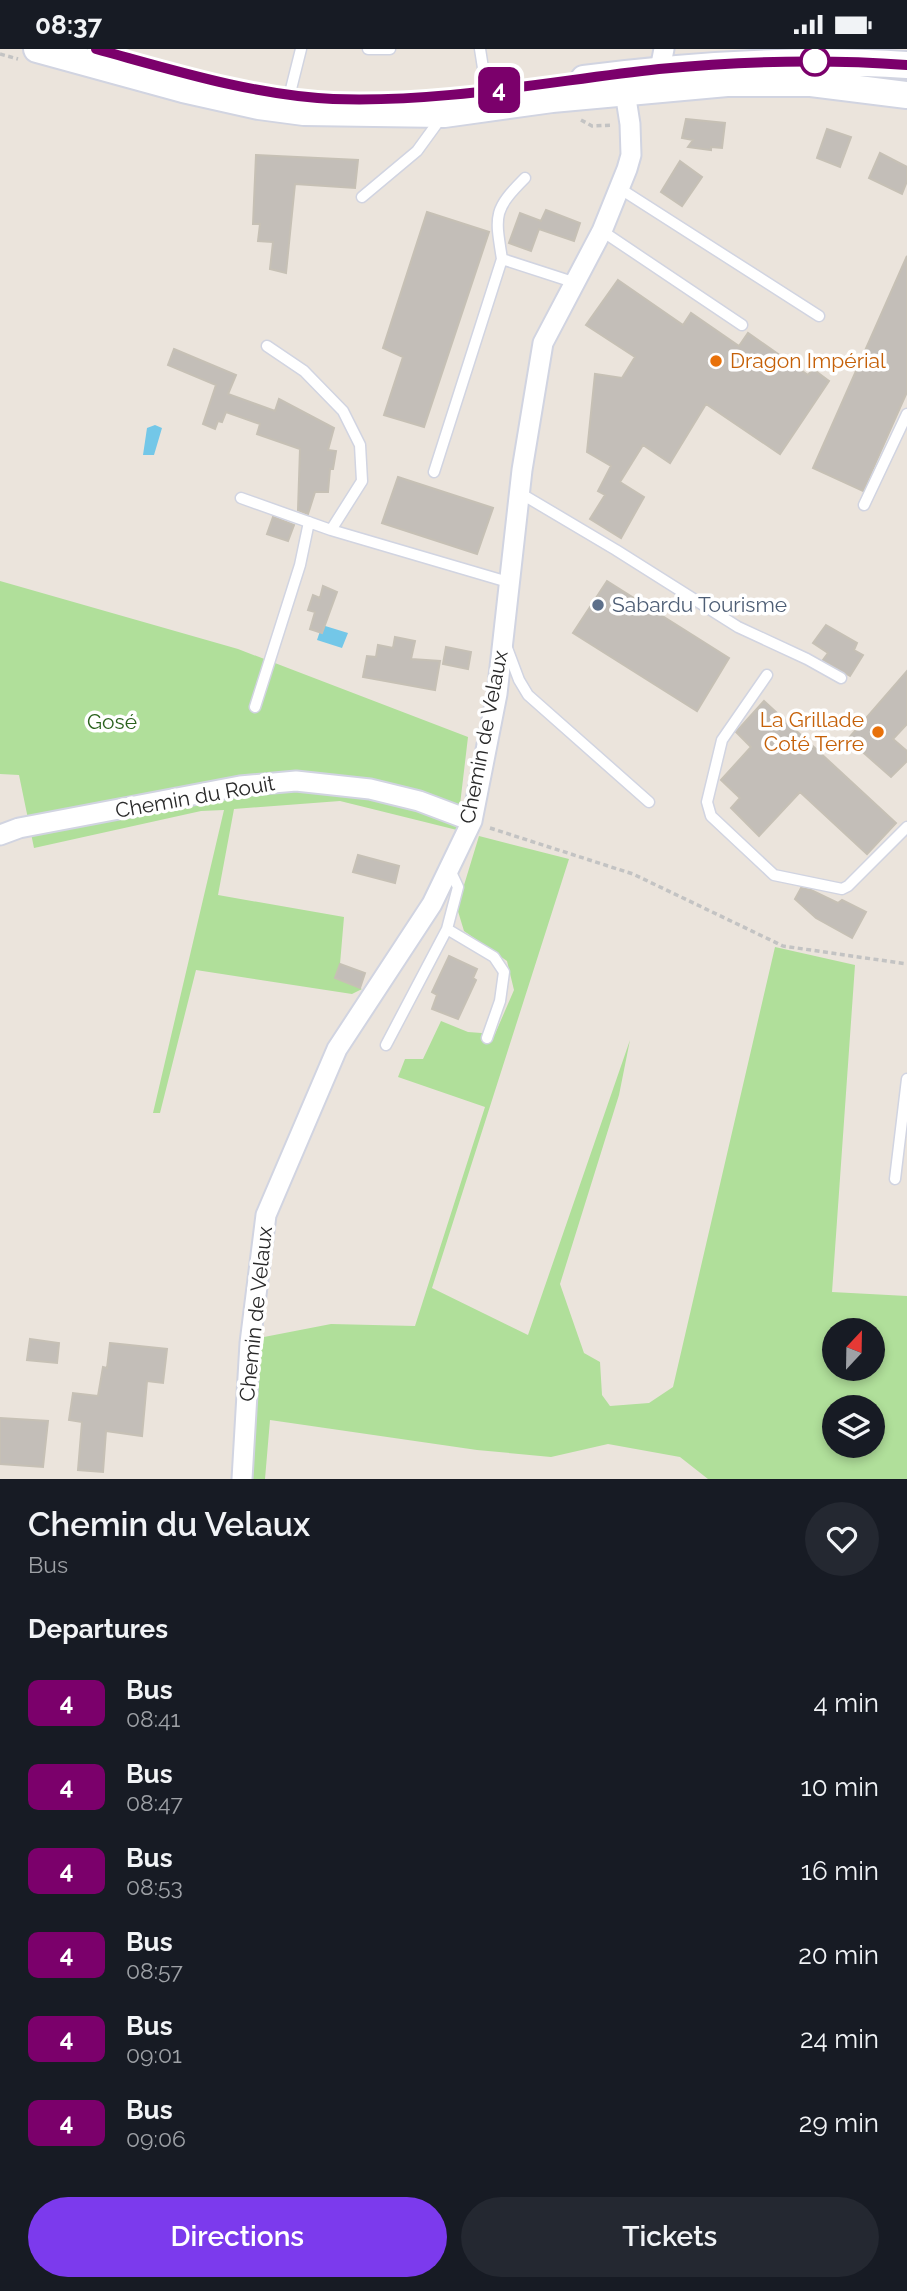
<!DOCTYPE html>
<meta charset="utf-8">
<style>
:root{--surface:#171b24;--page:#242831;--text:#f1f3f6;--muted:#9ea1a6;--accent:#7c3aed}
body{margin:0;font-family:Raleway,sans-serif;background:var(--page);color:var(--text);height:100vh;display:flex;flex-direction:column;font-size:26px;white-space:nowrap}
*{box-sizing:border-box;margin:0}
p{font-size:23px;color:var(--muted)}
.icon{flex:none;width:38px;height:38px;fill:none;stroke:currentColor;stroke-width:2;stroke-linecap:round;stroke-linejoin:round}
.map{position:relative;height:1430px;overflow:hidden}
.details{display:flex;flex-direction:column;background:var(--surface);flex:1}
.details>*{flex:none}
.badge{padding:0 14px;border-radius:10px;font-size:24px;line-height:46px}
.needle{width:46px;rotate:22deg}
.controls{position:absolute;left:822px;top:1269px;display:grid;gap:14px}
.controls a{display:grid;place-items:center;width:63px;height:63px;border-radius:50%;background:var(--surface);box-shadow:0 4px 10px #0003;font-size:35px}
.map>.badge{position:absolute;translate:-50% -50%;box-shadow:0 0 0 4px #fff}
h2{padding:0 28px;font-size:26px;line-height:63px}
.round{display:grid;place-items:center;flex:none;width:74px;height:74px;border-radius:37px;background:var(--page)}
.head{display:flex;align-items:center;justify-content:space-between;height:119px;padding:0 28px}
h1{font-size:33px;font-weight:600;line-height:52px}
.cta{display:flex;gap:14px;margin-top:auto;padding:14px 28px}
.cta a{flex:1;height:80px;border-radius:42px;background:var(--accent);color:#fff;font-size:28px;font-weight:600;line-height:80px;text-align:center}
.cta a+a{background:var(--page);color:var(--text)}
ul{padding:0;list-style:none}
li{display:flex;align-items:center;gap:21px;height:84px;padding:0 28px}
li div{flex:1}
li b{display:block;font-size:26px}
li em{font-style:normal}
li .badge{min-width:77px;font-weight:700;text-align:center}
.status{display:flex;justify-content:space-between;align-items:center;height:49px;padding:0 35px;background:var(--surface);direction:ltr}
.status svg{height:19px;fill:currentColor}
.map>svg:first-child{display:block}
</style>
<div class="status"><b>08:37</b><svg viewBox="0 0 49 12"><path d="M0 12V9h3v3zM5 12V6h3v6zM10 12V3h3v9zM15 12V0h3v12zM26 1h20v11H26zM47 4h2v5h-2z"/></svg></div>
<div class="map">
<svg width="907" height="1430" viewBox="0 0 907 1430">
<rect width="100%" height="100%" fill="#ebe4dc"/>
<path fill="#b0df9a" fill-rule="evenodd" d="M0,532L238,600L468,688L457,781L340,752L234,760L218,846L344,868L340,915L335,929L362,940L352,945L196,921L160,1064H153L224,761L201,762L34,799L19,726L0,725Z
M479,787L569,810L432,1239L528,1286L630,991L619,1046L560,1235L584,1304L600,1313L602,1346L610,1357L649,1354L673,1338L775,898L855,916L832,1243L907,1247V1430H708L680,1408L608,1395L551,1408L477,1401L270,1371L265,1430H252L258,1315L264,1288L331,1275L415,1277L485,1058L398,1028L405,1010H423L441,972L468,983L495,985L514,941L507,912L464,882L457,859ZM835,1281H873V1320H835ZM835,1358H873V1396H835Z"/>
<path fill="#73c7e8" d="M155,376L162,379L154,406H143L147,379Z
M322,576L348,584L342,599L317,591Z"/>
<path fill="#c3beb8" stroke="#c6c0b5" stroke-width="2" d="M686,70L725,74L722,99L711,98V101L688,98L693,91L682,89Z
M827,80L851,88L840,118L817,109Z
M880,104L907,118V132L902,145L869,129Z
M256,106L358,111L355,139L295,135L286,224L270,220L273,193L258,192L260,175H253Z
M680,112L702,128L682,157L661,143Z
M546,161L580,174L574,192L539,180L531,202L509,194L520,164L541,172Z
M427,163L489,183L424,378L384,366L403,308L383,299Z
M907,207V343L863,442L813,419Z
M618,231L683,276L691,264L739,297L748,284L808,326L813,320L829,332L780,405L706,355L670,414L643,396L620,433L644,448L621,489L590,470L605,446L598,442L611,417L587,403L595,325L622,329L635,308L586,276Z
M174,300L236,326L228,345L275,362L279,350L334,379L328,401L336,402L333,420H330L328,443H315L308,465L298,461L300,400L257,385L260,375L226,363L222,373L218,372L215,380L203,375L216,336L168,316Z
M398,428L493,459L477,505L382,474Z
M273,468L294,476L288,492L267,485Z
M607,532L729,609L697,662L573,584Z
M323,537L337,543L322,584L310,580L315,563L308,561L313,546L320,549Z
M826,576L857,594L854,601L863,606L850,627L823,611L828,604L813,594Z
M395,588L415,592L411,610L440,612L435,641L363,628L367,607L376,608L378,596L393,599Z
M446,598L471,603L468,620L443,615Z
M907,622V675L893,690L907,702V712L891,728L848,690Z
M764,652L896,774L867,805L800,743L759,787L731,759L740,749L721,731L751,698L736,683Z
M358,806L399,817L395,834L353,823Z
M801,839L811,841L838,854L842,851L866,863L852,889L816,869L795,850Z
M449,907L477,920L473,929L476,931L458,970L432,960L437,946L432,943Z
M340,915L365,924L360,939L335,929Z
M30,1290L59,1294L57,1314L27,1311Z
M110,1294L167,1300L163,1334L147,1332L142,1387L106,1382L103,1423L78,1421L82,1373L69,1371L73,1344L98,1347L103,1318L107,1319Z
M0,1369L48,1372L43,1418L0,1415Z"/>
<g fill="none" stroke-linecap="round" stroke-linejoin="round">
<defs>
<path id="service" d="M368,0H390
M480,0L483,19L492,42
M286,60L301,0
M619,139L819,267
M362,148L417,102L441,69
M602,182L742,276
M502,210C495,166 493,161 525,129
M267,297L304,322L343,362L360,396L362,432L331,481
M434,423L502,210L576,234
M520,444L616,501L738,578L807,610L841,629
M241,449L331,481L508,533
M864,456L907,365
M507,599L519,631L528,646L649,753
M767,626L722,691L707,753L711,767L774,826L842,840L848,837L907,778
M255,658L300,516L309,473
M450,821L458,838L447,880L494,908L504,923L500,952L487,989
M386,996L447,880
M895,1130L907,1030"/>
<path id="minor" d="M660,20L664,0
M0,786L19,779L240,737L296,732L370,740L419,752L472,772
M242,1430L250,1294L266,1166L337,1000L432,855L472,772L497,645L522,421L543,294L602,182L627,120L631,106L630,75L625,43"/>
<path id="secondary" d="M37,0L183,40L259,57L304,63L444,65L552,50L727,34H811L907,46
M584,30C692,16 799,9 907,16"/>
</defs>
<use href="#service" stroke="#d1d4e1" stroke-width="13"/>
<use href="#minor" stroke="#d1d4e1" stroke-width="23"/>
<use href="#secondary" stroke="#d1d4e1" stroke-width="30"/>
<path stroke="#c3c3c3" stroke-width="3.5" stroke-dasharray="5 3.5" stroke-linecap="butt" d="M0,5L18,10
M581,71L592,77L613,76
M490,779L633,825L783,897L907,915"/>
<use href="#service" stroke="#fff" stroke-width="10"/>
<use href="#minor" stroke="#fff" stroke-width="19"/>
<use href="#secondary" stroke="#fff" stroke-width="26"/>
</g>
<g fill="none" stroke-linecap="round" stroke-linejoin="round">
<defs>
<path id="line" d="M96,0C173,21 252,46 333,50C443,54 550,32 659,20C741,12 824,10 907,16"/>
</defs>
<use href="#line" stroke="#fff" stroke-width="16"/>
<use href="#line" stroke="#7b006b" stroke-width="10"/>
</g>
<circle fill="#fff" stroke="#7b006b" stroke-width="3.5" cx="815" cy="12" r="14"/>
<g fill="#e8710a" stroke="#fff" stroke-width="2.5">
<circle cx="716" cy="312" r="7"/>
<circle cx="878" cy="683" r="7"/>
</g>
<circle fill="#5c6f8a" stroke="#fff" stroke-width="2.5" cx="598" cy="556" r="7"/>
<g text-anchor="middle" stroke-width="7" stroke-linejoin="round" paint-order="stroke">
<g font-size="21" fill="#c56008" stroke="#fff" text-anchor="start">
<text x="730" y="319">Dragon Impérial</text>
<text x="864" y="678" text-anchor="end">La Grillade<tspan x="864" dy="24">Coté Terre</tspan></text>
</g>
<g font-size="21" fill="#4e5e75" stroke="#fff" text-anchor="start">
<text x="612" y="563">Sabardu Tourisme</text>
</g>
<g font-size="21" fill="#2a621d" stroke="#fff">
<text x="112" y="680">Gosé</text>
</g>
<g font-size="21" fill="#292929" stroke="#fff">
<text transform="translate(484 688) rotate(-79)" y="7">Chemin de Velaux</text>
<text transform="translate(195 748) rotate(-10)" y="7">Chemin du Rouit</text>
<text transform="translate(256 1265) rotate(-84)" y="7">Chemin de Velaux</text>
</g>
</g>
</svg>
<div class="controls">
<a><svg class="needle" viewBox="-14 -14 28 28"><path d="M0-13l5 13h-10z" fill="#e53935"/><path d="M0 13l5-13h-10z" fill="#9ea1a6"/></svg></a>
<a><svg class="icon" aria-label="layers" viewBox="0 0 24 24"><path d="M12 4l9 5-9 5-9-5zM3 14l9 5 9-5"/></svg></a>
</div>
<b class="badge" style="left:499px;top:41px;background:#7b006b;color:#fff">4</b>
</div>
<section class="details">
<div class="head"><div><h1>Chemin du Velaux</h1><p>Bus</p></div><a class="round"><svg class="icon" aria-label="heart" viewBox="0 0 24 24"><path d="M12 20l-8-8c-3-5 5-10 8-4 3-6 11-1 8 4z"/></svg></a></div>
<h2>Departures</h2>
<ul>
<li><span class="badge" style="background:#7b006b;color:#fff">4</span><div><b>Bus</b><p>08:41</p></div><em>4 min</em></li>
<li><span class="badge" style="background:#7b006b;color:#fff">4</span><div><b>Bus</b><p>08:47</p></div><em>10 min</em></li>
<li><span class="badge" style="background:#7b006b;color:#fff">4</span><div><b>Bus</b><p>08:53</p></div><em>16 min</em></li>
<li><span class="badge" style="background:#7b006b;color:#fff">4</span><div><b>Bus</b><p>08:57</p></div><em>20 min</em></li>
<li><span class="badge" style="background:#7b006b;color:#fff">4</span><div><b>Bus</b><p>09:01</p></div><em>24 min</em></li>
<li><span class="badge" style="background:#7b006b;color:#fff">4</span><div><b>Bus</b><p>09:06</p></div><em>29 min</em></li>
</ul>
<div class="cta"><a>Directions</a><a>Tickets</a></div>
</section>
